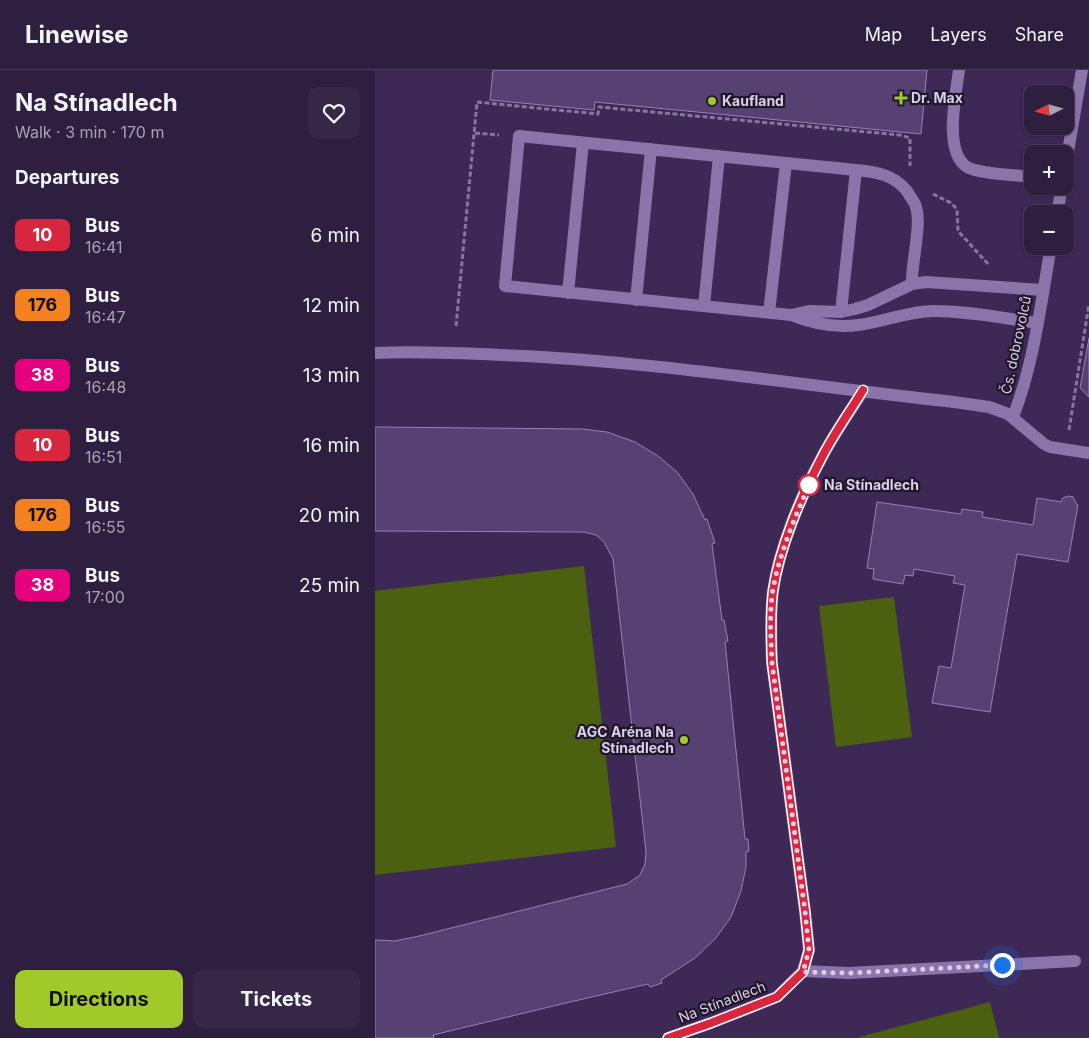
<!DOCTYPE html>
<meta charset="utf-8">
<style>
:root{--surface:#2e1e40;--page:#362747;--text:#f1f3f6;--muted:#a7a2b1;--line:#493c59;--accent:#a1c92a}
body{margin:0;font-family:Inter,sans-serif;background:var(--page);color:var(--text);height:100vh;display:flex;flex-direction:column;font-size:19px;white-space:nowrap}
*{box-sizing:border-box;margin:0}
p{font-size:16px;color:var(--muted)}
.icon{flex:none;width:28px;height:28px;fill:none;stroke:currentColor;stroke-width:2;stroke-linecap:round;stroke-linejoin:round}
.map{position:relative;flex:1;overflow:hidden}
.side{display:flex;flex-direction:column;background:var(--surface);width:375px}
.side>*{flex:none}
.badge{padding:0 10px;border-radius:8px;font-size:18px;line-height:32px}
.needle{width:32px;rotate:264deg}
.tools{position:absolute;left:649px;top:15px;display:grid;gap:10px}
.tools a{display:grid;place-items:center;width:50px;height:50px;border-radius:10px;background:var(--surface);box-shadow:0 1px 4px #0004,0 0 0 1px var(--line);font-size:25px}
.you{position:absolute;width:25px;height:25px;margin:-12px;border:4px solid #fff;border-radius:50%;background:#1a73e8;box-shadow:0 0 0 8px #1a73e833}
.map>.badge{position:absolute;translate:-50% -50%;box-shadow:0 0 0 2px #fff}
h2{padding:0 15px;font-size:19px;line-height:45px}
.round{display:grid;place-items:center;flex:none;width:52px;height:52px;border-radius:10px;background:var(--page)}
.headline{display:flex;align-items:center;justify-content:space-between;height:85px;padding:0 15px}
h1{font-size:24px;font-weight:700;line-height:38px}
.action{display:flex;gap:10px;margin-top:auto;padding:10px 15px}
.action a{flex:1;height:58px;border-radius:10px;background:var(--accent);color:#111;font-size:20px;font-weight:700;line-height:58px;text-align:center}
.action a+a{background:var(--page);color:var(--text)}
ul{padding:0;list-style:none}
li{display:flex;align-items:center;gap:15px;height:70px;padding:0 15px}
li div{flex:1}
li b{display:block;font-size:19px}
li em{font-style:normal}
li .badge{min-width:55px;font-weight:700;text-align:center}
header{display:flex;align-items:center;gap:30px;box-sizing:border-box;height:70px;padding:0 25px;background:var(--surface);border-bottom:1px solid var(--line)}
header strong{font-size:24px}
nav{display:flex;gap:28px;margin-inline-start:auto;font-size:18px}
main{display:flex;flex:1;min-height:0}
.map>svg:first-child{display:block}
</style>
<header>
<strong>Linewise</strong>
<nav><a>Map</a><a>Layers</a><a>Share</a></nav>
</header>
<main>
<section class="side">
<div class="headline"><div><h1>Na Stínadlech</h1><p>Walk · 3 min · 170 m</p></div><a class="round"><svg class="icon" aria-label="heart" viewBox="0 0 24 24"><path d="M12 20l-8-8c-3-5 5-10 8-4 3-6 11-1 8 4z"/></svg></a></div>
<h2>Departures</h2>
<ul>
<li><span class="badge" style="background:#d7263d;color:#fff">10</span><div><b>Bus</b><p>16:41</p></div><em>6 min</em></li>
<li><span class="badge" style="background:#f58220;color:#111">176</span><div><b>Bus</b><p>16:47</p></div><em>12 min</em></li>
<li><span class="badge" style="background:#e6007e;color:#fff">38</span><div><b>Bus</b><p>16:48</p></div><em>13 min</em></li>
<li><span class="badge" style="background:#d7263d;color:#fff">10</span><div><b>Bus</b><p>16:51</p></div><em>16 min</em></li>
<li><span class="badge" style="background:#f58220;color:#111">176</span><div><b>Bus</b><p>16:55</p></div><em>20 min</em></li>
<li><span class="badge" style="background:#e6007e;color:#fff">38</span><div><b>Bus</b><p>17:00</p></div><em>25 min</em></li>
</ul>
<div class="action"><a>Directions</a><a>Tickets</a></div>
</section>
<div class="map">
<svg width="714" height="968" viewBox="0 0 714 968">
<rect width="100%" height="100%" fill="#3d2856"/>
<path fill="#4c6110" d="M209,496L241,777L0,805V521Z
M519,527L537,667L461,677L444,536Z
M615,932L624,968H481Z"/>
<path fill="#574172" stroke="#9781b6" d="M118,0H552L546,64L220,32L219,40L115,30Z
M714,268V327L705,318Z
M0,357L207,359L232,362L260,372L283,386L302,402L318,424L330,450L332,449L340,473L337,474L347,550H349L353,571L350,572L370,769H373L374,781L371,782V797L366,821L356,847L340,869L320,888L286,910L287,913L275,917L273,914L195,932L58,965L59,968H0V870L20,871L44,866L252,814L265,805L270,794L271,782L238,489L229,472L221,465L209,462L0,461Z
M693,426L698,427L702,435H703L693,492L642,484L615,642L557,633L564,596L576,598L590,515L578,513L580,506L539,499L538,506L530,505L528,514L498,509L499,499L492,498L502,432L586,444L587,439L608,442L607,447L658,455L662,428L686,432L688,428Z"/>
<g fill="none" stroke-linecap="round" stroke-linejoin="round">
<path stroke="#87779d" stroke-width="3" stroke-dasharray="5 2.5" stroke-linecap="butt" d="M100,63L124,65
M558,124L576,133L580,137L582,140L583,161L614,195
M656,168L658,159
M81,256L102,32L223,44L224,37L525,65L535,68V96
M694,360L714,234"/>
<path stroke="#8b74a9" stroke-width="12" d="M584,0C581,24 568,82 592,97C603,104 643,105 658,107
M481,100C501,102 518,104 532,121C534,125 538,130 540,134C548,152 536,192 537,214L551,212L668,220
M193,223L208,73
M261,230L276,79
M329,236L344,86
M466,242L481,100L144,66L130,216L416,245C438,254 459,258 483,255C509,252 533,241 559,241C593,241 628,248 662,253
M394,243L411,93
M416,245L434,241L466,242L480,239L493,235L537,214
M428,901L474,903L700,891"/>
<path stroke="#8b74a9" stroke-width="12" d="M690,99L707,0
M682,144L687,116
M0,283C43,281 85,283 128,285C280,291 429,316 579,332L614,337L633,344L669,374L675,377L714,383
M638,347C659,293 666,233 676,176
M293,968L336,953L402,927L428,901L434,880L430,841L397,593C396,569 395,545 398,521C404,479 426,425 446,389C458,365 474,343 488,321"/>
</g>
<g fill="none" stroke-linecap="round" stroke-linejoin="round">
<defs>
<path id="line" d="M293,968L336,953L402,927L428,902L434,880L430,841L397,593C396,569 395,545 398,521C404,479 426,426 446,389C458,365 474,343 488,320"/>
</defs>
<use href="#line" stroke="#fff" stroke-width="11"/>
<use href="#line" stroke="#d7263d" stroke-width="8"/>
<path stroke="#daceeb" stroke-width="5" stroke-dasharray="0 9" d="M434,415L435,413C420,447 405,482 398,519C394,544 396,568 397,593L430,841L434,880L428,902L474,903L627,895"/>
</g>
<g fill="#a1c92a" stroke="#20172b" stroke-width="2">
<path d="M523.5 20.5h5v5h5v5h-5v5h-5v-5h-5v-5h5z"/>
<circle cx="337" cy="31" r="5"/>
<circle cx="309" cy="670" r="5"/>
</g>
<circle fill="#fff" stroke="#d7263d" stroke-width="2.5" cx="434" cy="415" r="10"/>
<g text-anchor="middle" stroke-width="4.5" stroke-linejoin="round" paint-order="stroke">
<g font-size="14" font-weight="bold" fill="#daceeb" stroke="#20172b" text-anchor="start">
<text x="536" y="33">Dr. Max</text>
<text x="347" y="36">Kaufland</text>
<text x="299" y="667" text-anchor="end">AGC Aréna Na<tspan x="299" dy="16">Stínadlech</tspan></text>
</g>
<g font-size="14" fill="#daceeb" stroke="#20172b">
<text transform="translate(641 275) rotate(-78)" y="5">Čs. dobrovolců</text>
<text transform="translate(347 932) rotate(-21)" y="5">Na Stínadlech</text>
</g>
<g font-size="14" font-weight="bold" fill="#daceeb" stroke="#20172b" text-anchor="start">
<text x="449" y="420">Na Stínadlech</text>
</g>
</g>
</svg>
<div class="tools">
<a><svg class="needle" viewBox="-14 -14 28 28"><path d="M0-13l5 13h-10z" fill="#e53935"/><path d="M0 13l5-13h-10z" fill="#a7a2b1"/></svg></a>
<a>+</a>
<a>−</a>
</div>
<div class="you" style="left:627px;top:895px"></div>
</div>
</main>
